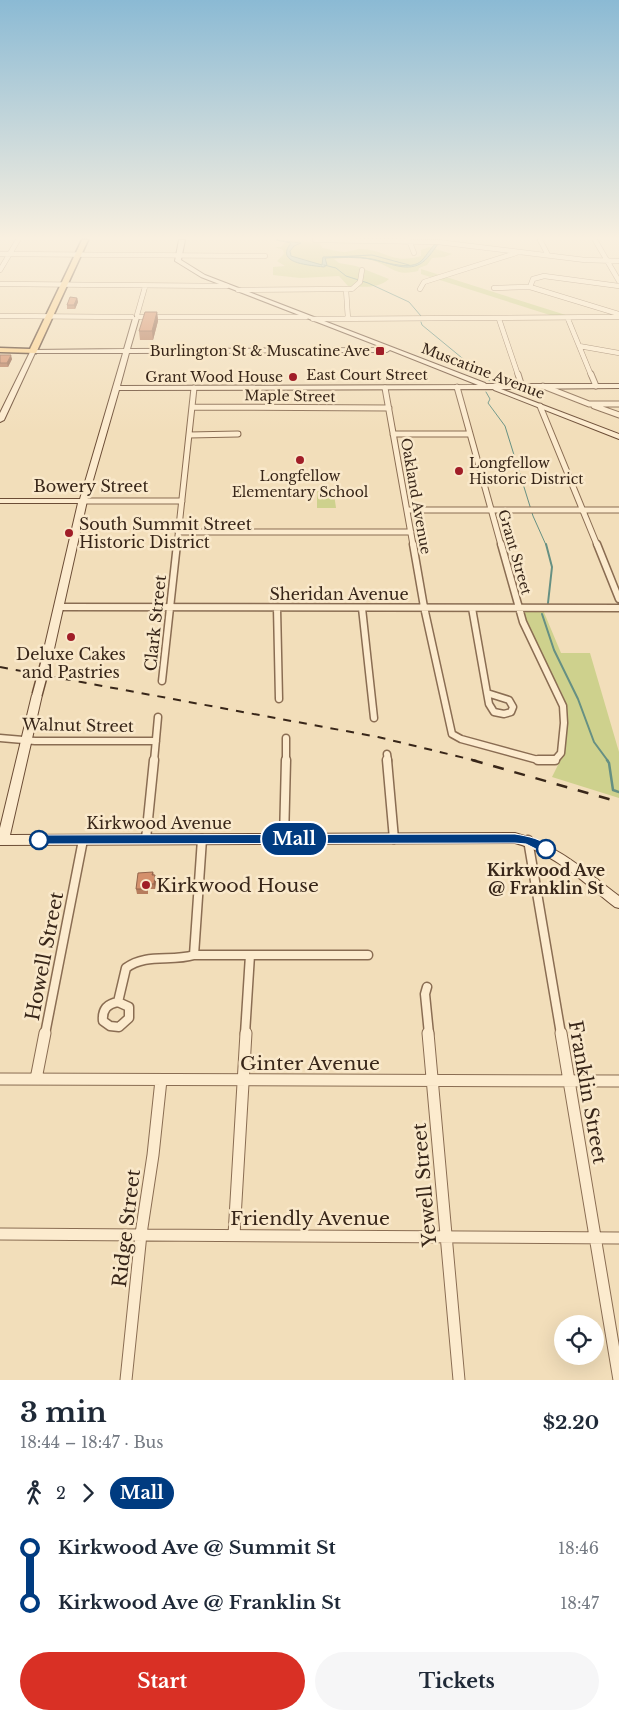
<!DOCTYPE html>
<meta charset="utf-8">
<style>
:root{--surface:#fff;--page:#f6f6f7;--text:#1f2937;--muted:#747a83;--accent:#d93025}
body{margin:0;font-family:"Libre Baskerville",serif;background:var(--page);color:var(--text);height:100vh;display:flex;flex-direction:column;font-size:19px;white-space:nowrap}
*{box-sizing:border-box;margin:0}
p{font-size:16px;color:var(--muted)}
.icon{flex:none;width:28px;height:28px;fill:none;stroke:currentColor;stroke-width:2;stroke-linecap:round;stroke-linejoin:round}
.map{position:relative;height:1380px;overflow:hidden}
.details{display:flex;flex-direction:column;background:var(--surface);flex:1}
.details>*{flex:none}
.badge{padding:0 10px;border-radius:16px;font-size:18px;line-height:32px}
.tools{position:absolute;left:554px;top:1315px;display:grid;gap:10px}
.tools a{display:grid;place-items:center;width:50px;height:50px;border-radius:50%;background:var(--surface);box-shadow:0 5px 20px #0002;font-size:25px}
.map>.badge{position:absolute;translate:-50% -50%;box-shadow:0 0 0 2px #fff}
.legs{display:flex;align-items:center;gap:8px;height:55px;padding:0 20px;font-size:16px}
.legs p{margin-inline-start:auto}
.headline{display:flex;align-items:center;justify-content:space-between;height:85px;padding:0 20px}
h1{font-size:28px;font-weight:700;line-height:38px}
.button{display:flex;gap:10px;margin-top:auto;padding:10px 20px}
.button a{flex:1;height:58px;border-radius:30px;background:var(--accent);color:#fff;font-size:20px;font-weight:700;line-height:58px;text-align:center}
.button a+a{background:var(--page);color:var(--text)}
ul{padding:0 20px;list-style:none}
li{display:flex;align-items:center;gap:18px;height:55px;font-size:19px}
li i{display:grid;place-items:center;width:8px;height:100%;margin:0 6px;background:currentColor}
li i::after{content:'';width:12px;height:12px;margin:-6px;border:4px solid;border-radius:50%;background:var(--surface)}
li p{margin-inline-start:auto}
li:first-child i{background:linear-gradient(#0000 50%,currentColor 0)}
li:last-child i{background:linear-gradient(currentColor 50%,#0000 0)}
.map>svg:first-child{display:block}
</style>
<div class="map">
<svg width="619" height="1380" viewBox="0 0 619 1380">
<rect width="100%" height="100%" fill="#f2deba"/>
<path fill="#ced18d" d="M288,240L320,243L322,248C330,249 338,252 345,252C350,252 355,249 360,249C386,249 390,265 421,256V250L429,247L452,254L444,257L432,258L427,265L419,268L418,271C396,276 395,269 377,262C363,256 349,257 334,259L339,263L356,266L389,279C377,289 364,287 348,286L339,276L300,278L273,275V267L285,266L277,261L284,254L283,250L275,247H281Z
M421,269L569,316H553L421,274Z
M317,491L334,494L336,508H317Z
M524,610H543L561,653H590L619,752V798L552,777L564,753L567,718L565,701L559,687L546,666L526,621Z"/>
<path fill="#9fc2b5" stroke="#669083" d="M276,240L301,243L294,246L290,251L291,256L322,265L323,257C335,257 346,256 358,257C374,258 407,272 420,262C425,258 430,249 435,244H438C433,251 427,260 420,264C405,272 387,262 372,259C356,257 341,257 325,258L327,265L324,267C310,265 274,264 291,243Z"/>
<g fill="none" stroke-linecap="round" stroke-linejoin="round">
<path stroke="#669083" stroke-width="1" d="M333,257L372,255L409,265
M324,265L336,268L346,276L368,283L409,302L421,316
M421,322L422,325L490,381
M486,392L490,399L488,403L505,426L533,516L546,545"/>
<path stroke="#669083" stroke-width="2" d="M546,544L552,567L548,603
M542,614L554,650L578,699L594,742L608,761"/>
<path stroke="#669083" stroke-width="2.5" d="M607,760L609,763L613,790L619,792"/>
<defs>
<path id="street-far4" d="M315,240L438,242L585,260L619,261
M409,240L414,253
M540,240L548,255
M595,240L619,281
M0,254L265,256
M0,270L18,240
M0,284L227,286
M530,287L533,279L544,276L619,286
M530,287L619,314
M494,288L530,287
M346,289L348,319
M420,289L424,282L516,253
M238,290L352,289L360,282L362,270
M137,315L145,287
M0,316L132,317
M140,317H306
M313,319L619,317
M499,319L518,375
M568,319L591,375
M579,346L619,353"/>
<path id="street-far3" d="M518,374L522,387
M591,374L596,386
M543,386L589,404H619
M457,387L501,545
M385,388L413,545
M540,406L597,545
M594,406L619,415
M192,407L389,408
M393,434H470
M189,435L238,434
M83,501H182
M407,510H619
M178,532H411
M177,545L194,388"/>
<path id="street-far2" d="M413,544L424,607L452,734L461,739L538,760H555L561,753L564,723L563,706L523,622L501,544
M597,544L619,599
M58,607L619,608
M277,608L279,699
M362,608L374,718
M472,608L487,693
M162,681L177,544
M487,693L509,700L513,707L511,712L504,714L494,712L489,704Z
M0,738L35,741H156
M387,754L388,761
M154,761L158,717
M286,761V738"/>
<path id="street-far1" d="M387,760L394,839
M538,760H555
M146,839L154,760
M284,839L286,760
M528,840L561,1034
M194,955L202,839
M427,987L425,994L429,1034
M118,1002L129,1007V1018L119,1027L110,1026L103,1021C102,1010 107,1004 118,1002Z
M118,1002L126,968C146,953 171,962 194,955H368
M45,1034L83,840
M245,1034L250,955"/>
<path id="street" d="M428,1033L459,1380
M561,1033L619,1380
M0,1079L619,1081
M36,1079L45,1033
M0,1234L619,1238
M234,1235L246,1033
M126,1380L141,1234L153,1155L161,1080"/>
<path id="secondary" d="M179,240H185L181,260L205,275L485,383L486,384H619V388L501,389L619,434V439L494,390L493,389L119,390L87,501L52,658L47,661L44,660L42,658L78,503H0V499H80L123,353H35L4,420L0,422V413L31,350L124,349L133,318L136,316L139,318L130,349L384,348L201,277L175,261ZM390,350L478,385L120,386L129,353L387,352Z
M37,692L42,695L10,835L515,833C556,844 586,871 619,896V908L615,907C584,883 554,853 515,843L0,845V828L32,695Z"/>
<path id="primary" d="M82,240H88L36,353L0,352V348L30,349Z"/>
</defs>
<use href="#street-far4" stroke="#8a6d53" stroke-width="5.5"/>
<use href="#street-far3" stroke="#8a6d53" stroke-width="7"/>
<use href="#street-far2" stroke="#8a6d53" stroke-width="9"/>
<use href="#street-far1" stroke="#8a6d53" stroke-width="11"/>
<use href="#street" stroke="#8a6d53" stroke-width="13"/>
<use href="#secondary" stroke="#6c4d36" stroke-width="2"/>
<use href="#primary" stroke="#573b28" stroke-width="3"/>
<use href="#street-far4" stroke="#fcebce" stroke-width="4.5"/>
<use href="#street-far3" stroke="#fcebce" stroke-width="5"/>
<use href="#street-far2" stroke="#fcebce" stroke-width="6"/>
<use href="#street-far1" stroke="#fcebce" stroke-width="8"/>
<use href="#street" stroke="#fcebce" stroke-width="11"/>
<use href="#secondary" fill="#fcebce" fill-rule="evenodd"/>
<use href="#primary" fill="#fbd18c" fill-rule="evenodd"/>
<path stroke="#382619" stroke-width="2" stroke-dasharray="8 8" stroke-linecap="butt" d="M0,667L378,737L477,761"/>
<path stroke="#382619" stroke-width="2.5" stroke-dasharray="11 11" stroke-linecap="butt" d="M472,760L619,802"/>
<defs>
<path id="secondary-bridge" d="M37,695L47,658"/>
</defs>
<use href="#secondary-bridge" stroke="#6c4d36" stroke-width="12" stroke-linecap="butt"/>
<use href="#secondary-bridge" stroke="#fcebce" stroke-width="9"/>
</g>
<path fill="#b67c5d" d="M77,298L78,302L75,309H67V305Z
M157,312L158,321L153,340H140L139,331Z
M0,355L12,359L8,367H0Z
M153,872L156,880L155,889H148V894H137L136,889Z"/>
<path fill="#94654c" d="M77,298L78,302L75,309L74,305Z
M157,312L158,321L153,340L152,331Z
M11,355L12,359L8,367L7,363Z
M155,875L156,880L155,889L154,884Z"/>
<path fill="#d4906c" stroke="#94654c" d="M70,297L77,298L74,305H67Z
M145,312H157L152,331H139Z
M0,355H11L7,363H0Z
M153,872L152,875H155L154,884H147V889H136L138,873Z"/>
<linearGradient id="sky" x2="0" y2="1"><stop stop-color="#8bbad4"/><stop offset="0.55" stop-color="#f9f0e0"/><stop offset="1" stop-color="#f9f0e0" stop-opacity="0"/></linearGradient>
<rect width="619" height="433" fill="url(#sky)"/>
<path fill="#003b80" stroke="#fff" d="M515,834C527,836 544,839 551,849L546,854L526,844L515,843L39,844L34,840L39,835Z"/>
<g fill="#a01d27" stroke="#f9e8ca" stroke-width="2">
<rect x="375" y="346" width="10" height="10" rx="2.5"/>
<circle cx="293" cy="377" r="5"/>
<circle cx="300" cy="460" r="5"/>
<circle cx="459" cy="471" r="5"/>
<circle cx="69" cy="533" r="5"/>
<circle cx="71" cy="637" r="5"/>
<circle cx="146" cy="885" r="5"/>
</g>
<g fill="#fff" stroke="#003b80" stroke-width="2.5">
<circle cx="39" cy="840" r="9"/>
<circle cx="546" cy="849" r="9"/>
</g>
<g text-anchor="middle" stroke-width="5" stroke-linejoin="round" paint-order="stroke">
<g font-size="14" fill="#382619" stroke="#f9e8ca" text-anchor="end">
<text x="370" y="356">Burlington St &amp; Muscatine Ave</text>
<text x="283" y="382">Grant Wood House</text>
<text x="469" y="468" text-anchor="start">Longfellow<tspan x="469" dy="16">Historic District</tspan></text>
<text x="300" y="481" text-anchor="middle">Longfellow<tspan x="300" dy="16">Elementary School</tspan></text>
</g>
<g font-size="14" fill="#382619" stroke="#f9e8ca">
<text transform="translate(483 371) rotate(21)" y="5">Muscatine Avenue</text>
<text x="367" y="380">East Court Street</text>
<text transform="translate(290 396) rotate(1)" y="5">Maple Street</text>
<text transform="translate(416 496) rotate(80)" y="5">Oakland Avenue</text>
<text transform="translate(515 552) rotate(74)" y="5">Grant Street</text>
</g>
<g font-size="16" fill="#382619" stroke="#f9e8ca">
<text x="91" y="492">Bowery Street</text>
<text x="339" y="600">Sheridan Avenue</text>
<text transform="translate(155 623) rotate(-84)" y="6">Clark Street</text>
<text transform="translate(78 725) rotate(1)" y="6">Walnut Street</text>
<text x="159" y="829">Kirkwood Avenue</text>
</g>
<g font-size="16" fill="#382619" stroke="#f9e8ca" text-anchor="start">
<text x="79" y="530">South Summit Street<tspan x="79" dy="18">Historic District</tspan></text>
<text x="71" y="660" text-anchor="middle">Deluxe Cakes<tspan x="71" dy="18">and Pastries</tspan></text>
</g>
<g font-size="16" font-weight="bold" fill="#382619" stroke="#f9e8ca">
<text x="546" y="876">Kirkwood Ave<tspan x="546" dy="18">@ Franklin St</tspan></text>
</g>
<g font-size="19" fill="#382619" stroke="#f9e8ca" text-anchor="start">
<text x="156" y="892">Kirkwood House</text>
</g>
<g font-size="19" fill="#382619" stroke="#f9e8ca">
<text transform="translate(44 956) rotate(-79)" y="7">Howell Street</text>
<text x="310" y="1070">Ginter Avenue</text>
<text transform="translate(588 1092) rotate(80)" y="7">Franklin Street</text>
<text transform="translate(424 1185) rotate(-95)" y="7">Yewell Street</text>
<text x="310" y="1225">Friendly Avenue</text>
<text transform="translate(126 1228) rotate(-83)" y="7">Ridge Street</text>
</g>
</g>
</svg>
<div class="tools">
<a><svg class="icon" aria-label="locate" viewBox="0 0 24 24"><circle cx="12" cy="12" r="6"/><path d="M12 2v4M12 18v4M2 12h4M18 12h4"/></svg></a>
</div>
<b class="badge" style="left:294px;top:839px;background:#003b80;color:#fff">Mall</b>
</div>
<section class="details">
<div class="headline"><div><h1>3 min</h1><p>18:44 – 18:47 · Bus</p></div><b>$2.20</b></div>
<div class="legs"><svg class="icon" aria-label="walk" viewBox="0 0 24 24"><circle cx="13" cy="4" r="2"/><path d="M13 8l-2 6 4 7M11 14l-3 7M7 12l3-4h3l4 4"/></svg>2<svg class="icon" aria-label="forward" viewBox="0 0 24 24"><path d="M9 5l7 7-7 7"/></svg><b class="badge" style="background:#003b80;color:#fff">Mall</b></div>
<ul>
<li><i style="color:#003b80"></i><b>Kirkwood Ave @ Summit St</b><p>18:46</p></li>
<li><i style="color:#003b80"></i><b>Kirkwood Ave @ Franklin St</b><p>18:47</p></li>
</ul>
<div class="button"><a>Start</a><a>Tickets</a></div>
</section>
